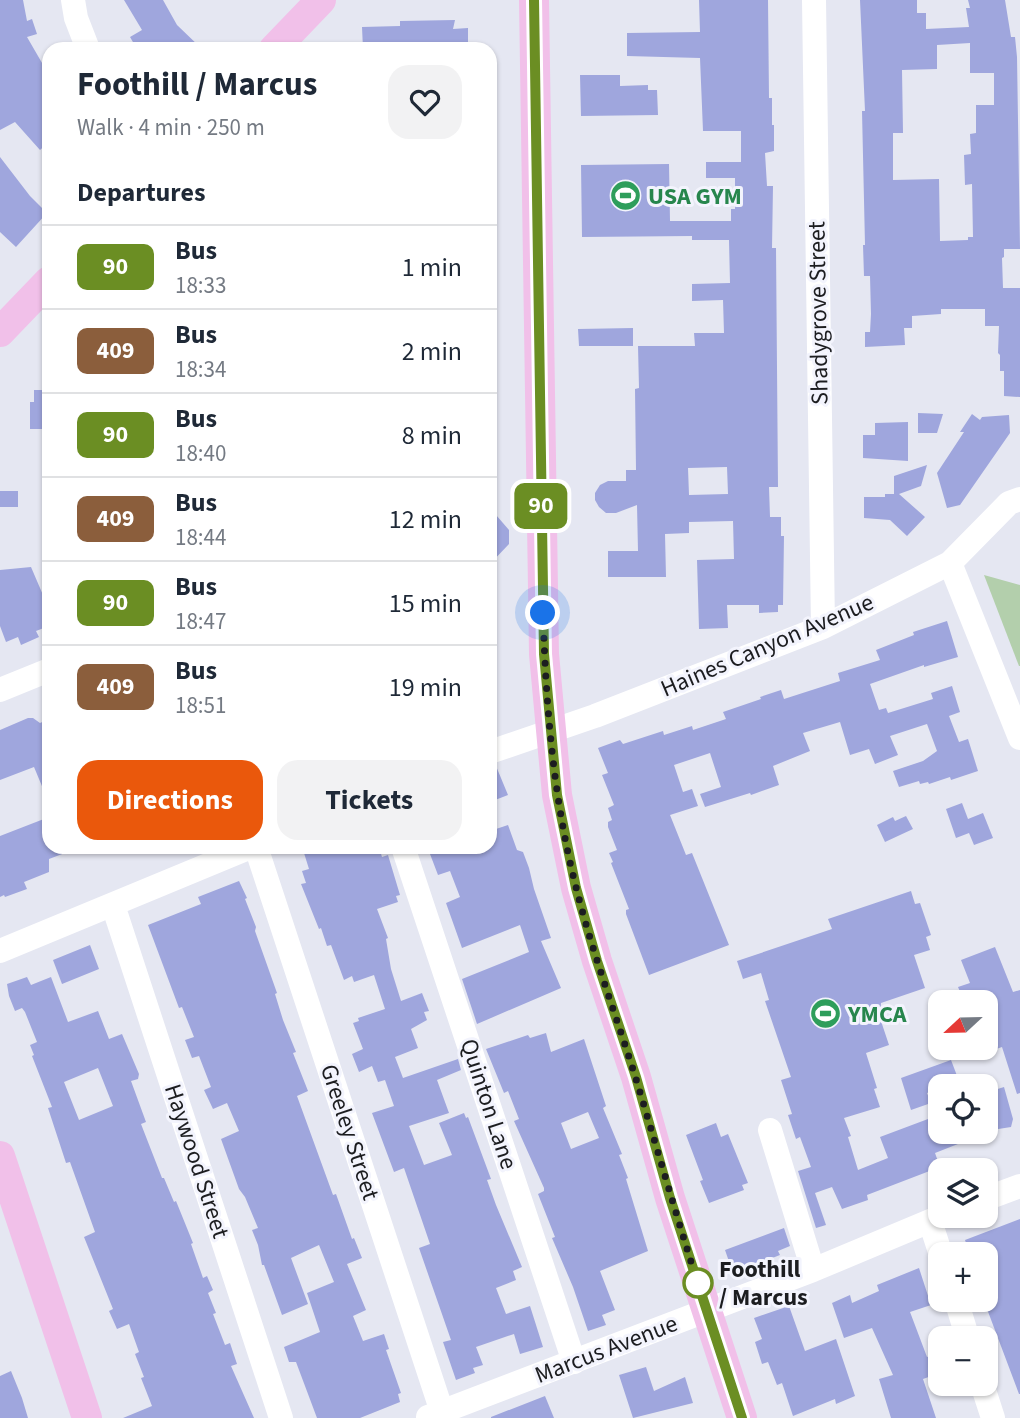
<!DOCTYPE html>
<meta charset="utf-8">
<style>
:root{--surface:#fff;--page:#f2f2f3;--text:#1f2937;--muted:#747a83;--line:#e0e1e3;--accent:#ea580c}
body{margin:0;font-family:"Source Sans 3",sans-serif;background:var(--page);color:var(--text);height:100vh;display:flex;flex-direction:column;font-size:26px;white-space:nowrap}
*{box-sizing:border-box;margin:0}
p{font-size:23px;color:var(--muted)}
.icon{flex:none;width:38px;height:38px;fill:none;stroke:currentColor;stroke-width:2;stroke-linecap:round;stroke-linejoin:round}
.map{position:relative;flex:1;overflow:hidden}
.drawer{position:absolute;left:42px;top:42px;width:455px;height:812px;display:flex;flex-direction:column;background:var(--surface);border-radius:21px;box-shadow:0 2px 5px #0004}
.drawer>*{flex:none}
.badge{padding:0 14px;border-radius:10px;font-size:24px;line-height:46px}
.needle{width:46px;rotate:248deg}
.tools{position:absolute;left:928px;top:990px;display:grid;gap:14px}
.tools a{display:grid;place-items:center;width:70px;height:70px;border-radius:14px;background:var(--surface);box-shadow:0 2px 5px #0004;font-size:35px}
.you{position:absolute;width:35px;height:35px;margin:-18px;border:5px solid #fff;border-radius:50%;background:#1a73e8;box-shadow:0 0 0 10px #1a73e833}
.map>.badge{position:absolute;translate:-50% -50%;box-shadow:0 0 0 4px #fff}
h2{padding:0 35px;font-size:26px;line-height:63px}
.round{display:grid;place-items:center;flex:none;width:74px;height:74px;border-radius:21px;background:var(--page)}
.head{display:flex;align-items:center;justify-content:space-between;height:119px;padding:0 35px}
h1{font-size:33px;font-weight:700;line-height:52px}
.action{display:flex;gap:14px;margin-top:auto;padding:14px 35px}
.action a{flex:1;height:80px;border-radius:21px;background:var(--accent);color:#fff;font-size:28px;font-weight:700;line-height:80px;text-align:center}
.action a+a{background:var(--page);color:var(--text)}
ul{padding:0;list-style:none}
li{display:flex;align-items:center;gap:21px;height:84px;padding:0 35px;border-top:2px solid var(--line)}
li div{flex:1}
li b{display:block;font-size:26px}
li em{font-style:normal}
li .badge{min-width:77px;font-weight:700;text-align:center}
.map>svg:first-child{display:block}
</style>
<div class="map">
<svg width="1020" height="1418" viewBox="0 0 1020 1418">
<rect width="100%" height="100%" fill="#e5e7f2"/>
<path fill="#b3cfac" d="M984,575L1020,585V666H1019Z"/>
<path fill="#9fa6dd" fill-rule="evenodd" d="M0,0H23L27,21L32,19L37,34L27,37L49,75V142L40,150L15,122L0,130Z
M124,0H163L177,25L202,49H137L130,37L142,30Z
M699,0H768L769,98H772V125H774V151L765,153L767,186H773L772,248H776L778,487H769L770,517H781V536H784L783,605H778V612L759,613V605H727L728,628L699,629L697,560L734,559L733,521L689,522V533L665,534L666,577H608V551H638L637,505L616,513H606L599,507L595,500V493L600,485L608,481H626V470H636L635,389L639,388L638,346H695L694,333H724L723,300L692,301V284L730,283L729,240H692V236L582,237L581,165L669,164L670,221H731V209H735V178H706V162H741V131H703L700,58L627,56V33L700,32ZM727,467L728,494L689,495L688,468Z
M860,0H917V13H926V29L969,27L966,8H970L968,0H1005L1011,37H1015L1017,57L1020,249H1004V257L1002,258L1003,288H1020V397L1004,396V371H1000V355L998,353L999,326H985V309H941V314L912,316V328H904L905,345L865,347V332H870L871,314L870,276H864L863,245H865L862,111H865ZM970,43V73H994V105H976V133L970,134L971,154L964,155L965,185L972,184L973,237H968V240L940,241L939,179L893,180V133H903L902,70L937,69V45Z
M455,20L453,29L468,28V49H363L362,27L400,26V21Z
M580,75H620V86L648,85V90H657L658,115L581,116Z
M0,157L30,196L47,213L16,247L0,232Z
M633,328V346H579L578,329Z
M34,390H49V429H30V402H34Z
M918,413L943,414L937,433H918Z
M972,414L980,420L982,417L1009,415L1010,433L960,505L947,508L937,473L964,432H960Z
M908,422V461L863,458V435H875V423Z
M927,465L921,486L899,494L925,517L907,536L890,520L864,518V497H885V494H894V476Z
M0,491H18V507H0Z
M490,508L509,530V544L490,564Z
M31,567L49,609V626L36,631L39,637L21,645L18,637L6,642L0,626V570Z
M947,621L958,657L924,667V665L870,684L879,710L886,708L888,713L933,699L931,693L952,686L960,712L949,716L959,742L968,739L978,771L951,780L950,777L929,784L928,782L920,784L919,781L899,787L893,771L923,761L937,751L927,724L890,736L898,755L875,764L869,749L850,755L840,722L803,733L810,751L773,766L779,785L751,795L750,793L705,807L700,794L721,787L710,753L674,765L683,792L692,789L698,806L670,815L686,855L692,853L729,945L649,975L626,914V910L629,909L611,863L613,862L609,853L617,850L608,827V822L612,820L608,808L614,805L602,775L608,773L598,748L620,740L623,744L663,731L664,735L692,726L693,730L726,719L723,712L761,699L760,697L781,690L784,699L840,681L838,673L880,660L876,650L914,635L913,632Z
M28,718H33L40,723L49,719V743L46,744L49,753V803L34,767L0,780V730Z
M490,766H496L508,795L490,802Z
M962,803L968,819L983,813L993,838L974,845L969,833L956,838L946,809Z
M906,816L913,829L885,842L877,825L893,817L895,821Z
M49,817V847L78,848L49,859V872L24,882L27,889L5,897L4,895L0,897V836Z
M508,825L517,850L523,852L529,868L534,889L551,938L541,941L561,988L477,1024L462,979L529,952L520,925L462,948L446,903L460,897L450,871L438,875L430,854L448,847H490V831Z
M314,847H379L382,857L388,855L400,895L396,896L398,902L377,909L388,938L386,939L391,969L401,1001L422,993L429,1011L424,1012L427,1020L411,1029L418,1048L395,1057L403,1078L458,1059L461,1070L437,1080L449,1113L409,1126L424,1165L452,1155L439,1123L464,1113L466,1118L468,1117L491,1179L487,1180L496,1205L522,1267L513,1271L516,1280L496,1288L506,1314L530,1306L543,1347L520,1354L514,1334L476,1347L483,1365L473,1368L475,1373L456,1380L443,1342L451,1340L419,1248L430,1244L404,1168L394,1172L372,1113L394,1106L385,1080L378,1082L372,1066L359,1072L352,1054L363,1049L353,1023L359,1021L358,1018L385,1009L374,975L354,982L352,976L344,980L331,945L327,946L321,928L319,929L301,884L306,883L302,871L309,869L304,853L315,850Z
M239,881L247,898L245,899L256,927L255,931L277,993L275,994L283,1020L296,1052L293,1053L308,1091L297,1096L333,1195L336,1194L352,1239L354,1238L362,1258L347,1264L366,1310L353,1316L363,1341L384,1334L389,1349L386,1350L401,1393L398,1394L400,1402L360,1418H317L296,1362H289L284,1347L320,1332L307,1293L334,1282L319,1245L291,1258L308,1304L282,1315L264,1265H262L258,1245L252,1230L258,1228L245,1197L239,1189L221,1139L239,1131L227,1103L213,1109L204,1090L211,1087L199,1056L192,1058L185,1040L194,1037L182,1007L179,1008L148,925L201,904L198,897Z
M911,891L915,904L920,903L931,935L926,937L930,950L914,955L925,988L881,1003L880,1018L889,1045L866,1053L877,1088L874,1089L880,1107L844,1118L851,1136L848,1137L858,1170L888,1158L880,1137L928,1119L932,1132L986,1133L935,1153L940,1167L867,1195L868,1200L842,1209L832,1187L815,1193L826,1225L816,1228L798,1171L811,1167L800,1137L796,1139L788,1115L792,1114L781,1080L791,1077L765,1001L769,1000L761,973L743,979L737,961L832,929L828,919Z
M90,945L99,969L62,984L53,960Z
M995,947L1013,992L1020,990V1093L1017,1094L1002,1047L985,1053V995L964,1001L958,987L970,983L961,960Z
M27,977L31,985L51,977L68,1022L98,1011L109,1039L122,1034L139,1074L138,1079L131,1081L146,1122L141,1124L162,1178H164L174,1202L176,1201L193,1243L191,1244L203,1278L207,1276L213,1290L208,1293L216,1313L213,1314L225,1345L230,1343L237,1364L231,1366L254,1418H123L152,1406L141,1378L144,1377L135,1354L139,1352L129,1324L117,1329L109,1311L113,1309L84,1237L95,1232L70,1162L66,1163L48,1108L52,1107L32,1056L34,1055L30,1045L37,1042L25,1012L22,1008L15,1011L9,996L7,984ZM98,1068L113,1106L79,1120L64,1082Z
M546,1033L551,1052L584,1039L606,1106L603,1108L622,1154L619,1155L628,1178L626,1179L648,1251L600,1271L615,1310L602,1315L606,1325L588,1331L573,1287L552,1238L555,1237L538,1194L544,1191V1188L514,1121L519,1119L508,1091L504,1093L486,1049L528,1035L530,1038ZM588,1112L599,1138L571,1149L561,1123Z
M951,1060L959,1081L927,1093L931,1103L911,1110L901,1078Z
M1004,1087L1013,1119L1011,1127L992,1130L985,1108V1093Z
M716,1123L721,1137L728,1134L748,1183L742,1185L744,1190L709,1203L700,1181L703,1180L686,1135Z
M1020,1219V1394H1019L984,1301L985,1255H970L965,1240Z
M784,1228L790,1246L778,1251L780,1255L733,1273L725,1250Z
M919,1268L931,1305L910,1312L927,1357L932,1355L937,1374L923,1379L936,1418H891L879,1379L893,1375L872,1328L844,1338L832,1303L850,1295L852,1303L879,1291L877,1285Z
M789,1306L805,1351L836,1339L855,1396L836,1404L835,1399L793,1416L782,1383L777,1385L768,1362L762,1364L755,1342L762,1339L754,1318Z
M646,1367L654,1391L685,1377L693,1403L633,1418L619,1375Z
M11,1371L22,1398L28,1418H0V1376Z
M545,1396L554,1418H491V1417Z"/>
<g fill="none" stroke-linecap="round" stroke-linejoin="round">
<path stroke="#fff" stroke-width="24" d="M73,0L76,18L88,49
M814,0L823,627
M950,563L1020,738
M0,690L49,670
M490,752L595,716L823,627L950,563L1009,503L1020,499
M256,847L444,1418
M403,847L574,1362
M113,905L281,1418
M0,951L251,847
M770,1130L813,1270
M985,1199L1020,1186
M930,1221L941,1255
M956,1300L968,1339
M982,1384L993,1418
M428,1417L813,1270L942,1216"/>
<path stroke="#f1c0e9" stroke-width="30" d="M534,0L544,654L557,795L576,888L597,961L636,1077L670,1198L742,1418
M274,49L321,0
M0,332L49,281
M0,1156L87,1418"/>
</g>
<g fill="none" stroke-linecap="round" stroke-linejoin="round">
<defs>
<path id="line" d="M534,0L544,654L557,795L576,888L597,961L636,1077L670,1198L742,1418"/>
</defs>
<use href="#line" stroke="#fff" stroke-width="16"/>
<use href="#line" stroke="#6b8e23" stroke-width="10"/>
<path stroke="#1c1d20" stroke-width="7" stroke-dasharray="0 12.6" d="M543,613C546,705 553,797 576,887C592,952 616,1015 636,1079C657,1148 677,1218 699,1287L698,1283"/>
</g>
<defs>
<symbol id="stadium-disc" viewBox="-11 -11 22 22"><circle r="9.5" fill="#2e9e5b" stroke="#f3f4fd"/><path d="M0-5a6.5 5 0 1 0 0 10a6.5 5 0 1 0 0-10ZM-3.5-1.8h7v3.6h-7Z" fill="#fff"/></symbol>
</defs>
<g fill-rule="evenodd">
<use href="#stadium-disc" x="608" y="178" width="35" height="35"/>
<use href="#stadium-disc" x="808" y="996" width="35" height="35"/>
</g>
<circle fill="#fff" stroke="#6b8e23" stroke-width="3.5" cx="698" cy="1283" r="14"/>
<g text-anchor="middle" stroke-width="6" stroke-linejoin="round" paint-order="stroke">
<g font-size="24" font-weight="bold" fill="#27864d" stroke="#f3f4fd" text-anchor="start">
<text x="648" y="204">USA GYM</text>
<text x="848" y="1022">YMCA</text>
</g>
<g font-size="24" fill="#1c1d20" stroke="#f3f4fd">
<text transform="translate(818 313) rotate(-91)" y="8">Shadygrove Street</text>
<text transform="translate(767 645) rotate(-23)" y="8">Haines Canyon Avenue</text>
<text transform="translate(489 1104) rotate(72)" y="8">Quinton Lane</text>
<text transform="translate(350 1132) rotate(72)" y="8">Greeley Street</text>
<text transform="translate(197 1161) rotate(72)" y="8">Haywood Street</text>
<text transform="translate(606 1349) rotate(-21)" y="8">Marcus Avenue</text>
</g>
<g font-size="24" font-weight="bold" fill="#1c1d20" stroke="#f3f4fd" text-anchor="start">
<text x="719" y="1277">Foothill<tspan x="719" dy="28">/ Marcus</tspan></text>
</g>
</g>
</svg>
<div class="tools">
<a><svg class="needle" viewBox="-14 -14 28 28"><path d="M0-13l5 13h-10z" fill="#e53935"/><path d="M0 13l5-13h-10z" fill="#747a83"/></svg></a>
<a><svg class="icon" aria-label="locate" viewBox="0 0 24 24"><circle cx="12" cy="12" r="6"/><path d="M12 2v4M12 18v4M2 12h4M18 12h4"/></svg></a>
<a><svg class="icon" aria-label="layers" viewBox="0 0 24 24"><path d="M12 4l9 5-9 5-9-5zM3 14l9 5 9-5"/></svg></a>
<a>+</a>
<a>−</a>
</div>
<div class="you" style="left:543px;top:613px"></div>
<b class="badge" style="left:541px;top:506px;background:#6b8e23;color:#fff">90</b>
<section class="drawer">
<div class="head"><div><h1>Foothill / Marcus</h1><p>Walk · 4 min · 250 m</p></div><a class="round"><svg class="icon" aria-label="heart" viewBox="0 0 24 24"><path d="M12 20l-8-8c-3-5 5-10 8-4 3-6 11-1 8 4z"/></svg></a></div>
<h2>Departures</h2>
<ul>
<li><span class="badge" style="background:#6b8e23;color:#fff">90</span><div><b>Bus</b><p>18:33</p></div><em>1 min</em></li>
<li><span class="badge" style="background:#8b5e3c;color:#fff">409</span><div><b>Bus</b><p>18:34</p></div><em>2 min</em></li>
<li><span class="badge" style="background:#6b8e23;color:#fff">90</span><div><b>Bus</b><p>18:40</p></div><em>8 min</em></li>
<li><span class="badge" style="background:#8b5e3c;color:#fff">409</span><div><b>Bus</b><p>18:44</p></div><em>12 min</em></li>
<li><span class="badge" style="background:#6b8e23;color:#fff">90</span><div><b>Bus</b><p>18:47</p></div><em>15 min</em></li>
<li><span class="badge" style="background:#8b5e3c;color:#fff">409</span><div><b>Bus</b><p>18:51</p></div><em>19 min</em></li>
</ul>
<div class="action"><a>Directions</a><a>Tickets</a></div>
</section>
</div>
